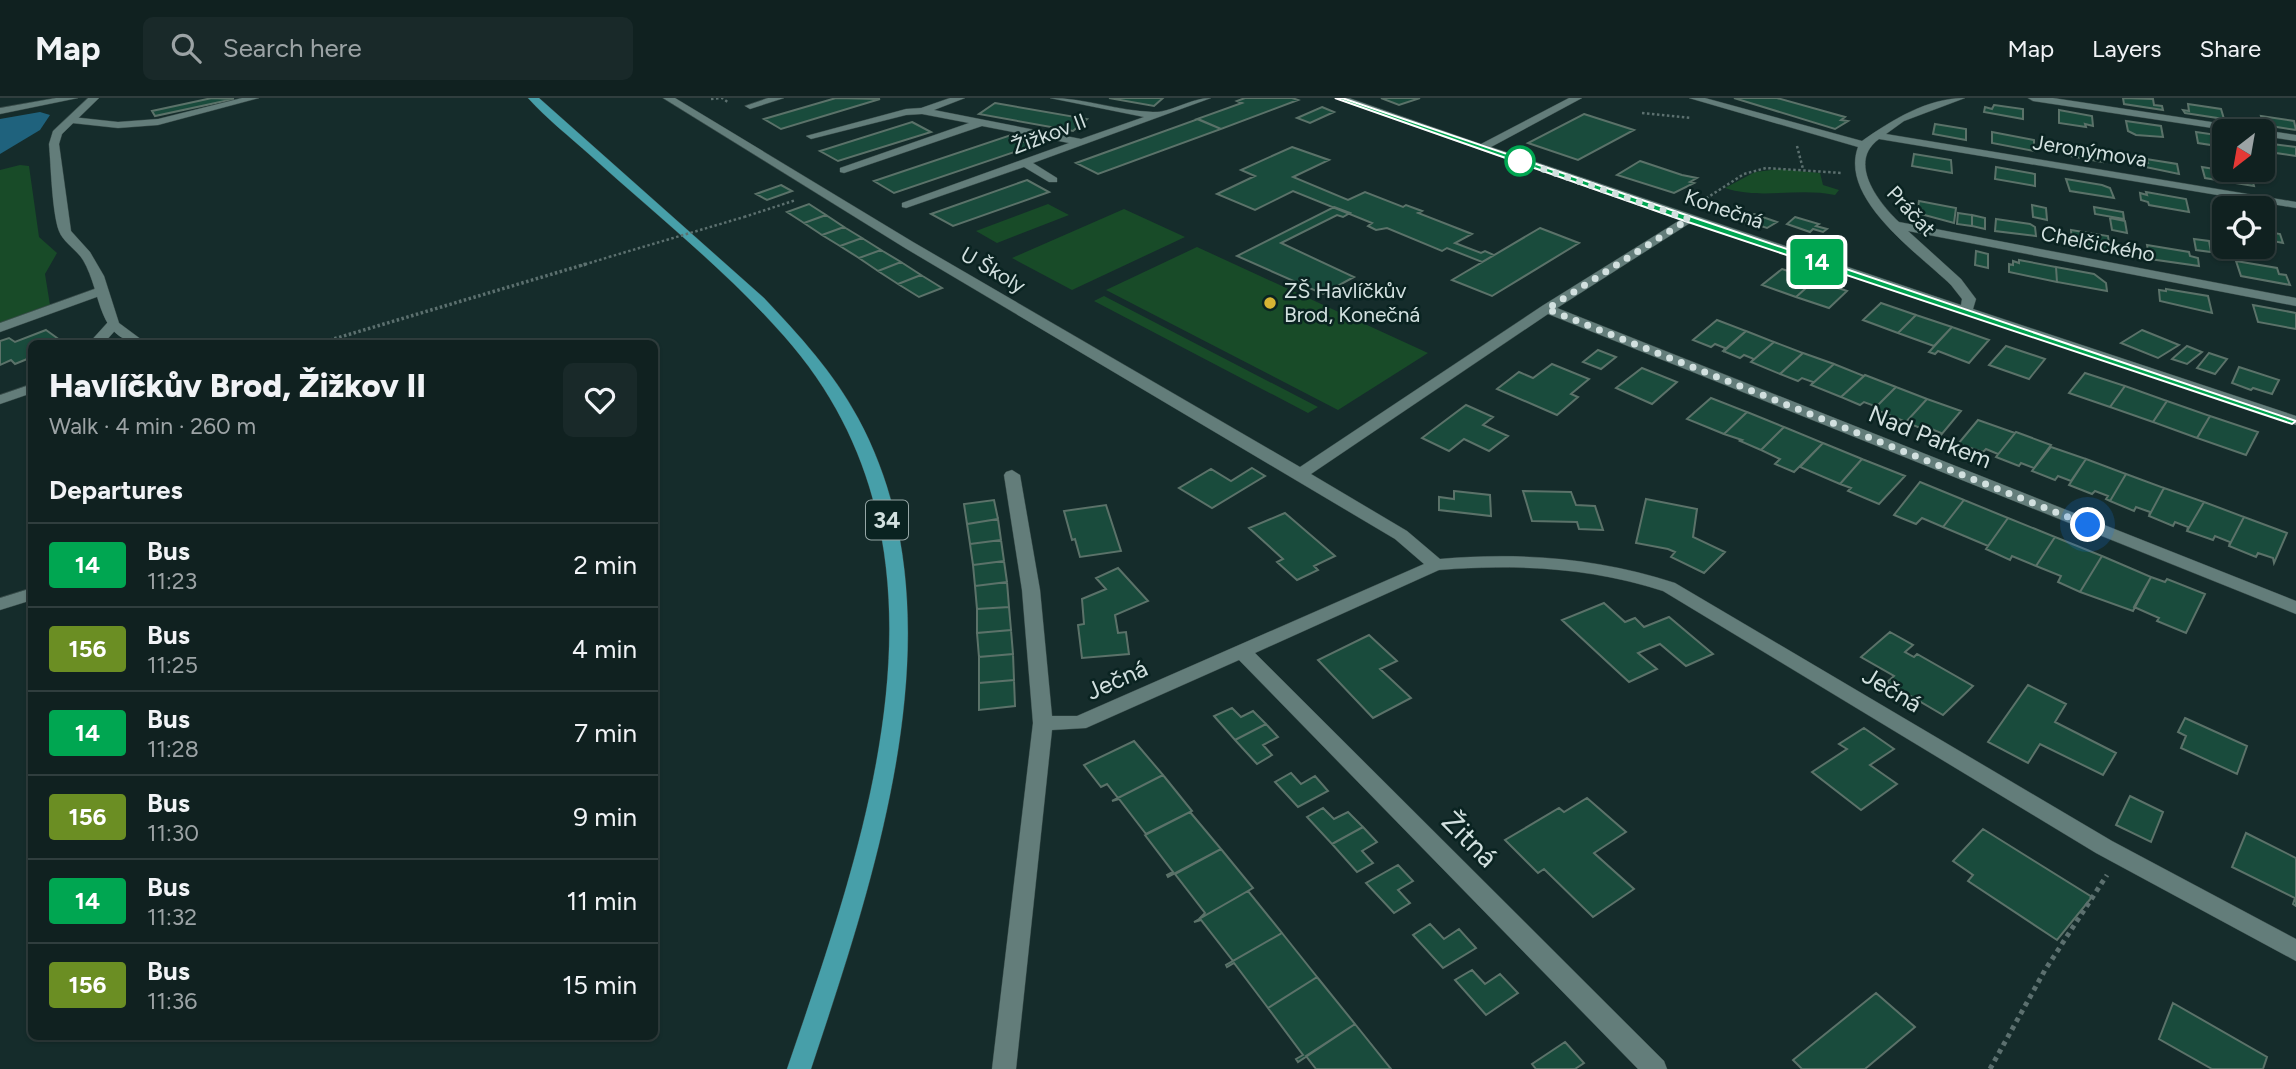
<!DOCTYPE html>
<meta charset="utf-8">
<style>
:root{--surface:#102120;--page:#192929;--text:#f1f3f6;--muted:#9ca3a5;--line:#303e3e}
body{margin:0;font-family:Figtree,sans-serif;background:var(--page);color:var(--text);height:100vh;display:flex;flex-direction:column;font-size:26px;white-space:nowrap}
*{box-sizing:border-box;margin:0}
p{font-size:23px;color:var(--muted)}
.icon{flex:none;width:38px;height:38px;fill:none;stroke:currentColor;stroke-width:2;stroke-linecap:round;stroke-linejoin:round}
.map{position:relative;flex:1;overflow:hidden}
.sheet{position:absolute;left:28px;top:242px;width:630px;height:700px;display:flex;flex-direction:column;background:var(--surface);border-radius:10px;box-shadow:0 2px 5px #0004,0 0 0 2px var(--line)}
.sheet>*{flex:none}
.badge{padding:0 14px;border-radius:5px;font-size:24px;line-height:46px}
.needle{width:46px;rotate:211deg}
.fabs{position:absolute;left:2212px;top:21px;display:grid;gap:14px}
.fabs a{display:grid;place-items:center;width:63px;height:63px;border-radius:10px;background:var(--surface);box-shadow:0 2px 5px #0004,0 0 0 2px var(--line);font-size:35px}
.you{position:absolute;width:35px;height:35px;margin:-18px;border:5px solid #fff;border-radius:50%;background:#1a73e8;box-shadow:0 0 0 10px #1a73e833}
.map>.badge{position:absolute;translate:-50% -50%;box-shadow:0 0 0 4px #fff}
h2{padding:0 21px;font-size:26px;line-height:63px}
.round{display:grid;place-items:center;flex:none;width:74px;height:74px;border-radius:10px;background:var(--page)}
.head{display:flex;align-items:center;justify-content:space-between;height:119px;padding:0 21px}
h1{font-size:33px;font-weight:800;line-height:52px}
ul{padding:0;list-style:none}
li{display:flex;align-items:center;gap:21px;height:84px;padding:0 21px;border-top:2px solid var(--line)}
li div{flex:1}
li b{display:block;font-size:26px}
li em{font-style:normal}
li .badge{min-width:77px;font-weight:700;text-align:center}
header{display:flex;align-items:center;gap:42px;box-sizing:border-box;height:98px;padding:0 35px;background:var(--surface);border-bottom:2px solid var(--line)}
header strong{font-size:33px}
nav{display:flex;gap:38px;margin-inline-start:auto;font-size:24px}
.search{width:490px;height:63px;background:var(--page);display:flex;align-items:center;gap:18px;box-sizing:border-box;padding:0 24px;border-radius:10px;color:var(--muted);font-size:26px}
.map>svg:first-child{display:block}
</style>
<header>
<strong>Map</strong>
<div class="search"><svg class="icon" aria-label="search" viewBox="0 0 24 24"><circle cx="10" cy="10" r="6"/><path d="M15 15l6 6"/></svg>Search here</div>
<nav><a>Map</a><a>Layers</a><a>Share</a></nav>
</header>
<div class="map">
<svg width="2296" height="971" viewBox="0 0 2296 971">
<rect width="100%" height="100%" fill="#152c2b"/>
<path fill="#184b28" d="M20,67L29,68L39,139L57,155L45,176L50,207L0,226V72Z
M1779,71L1820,75L1823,87L1839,92L1835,97C1798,89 1761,102 1725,90L1755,74Z
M1048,106L1069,117L997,145L976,133Z
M1124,111L1185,139L1072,192L1012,160Z
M1197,149L1428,255L1338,312L1106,192Z
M1104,198L1318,309L1308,315L1094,203Z"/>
<path fill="#1f627d" d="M40,14L50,17L40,32L0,56V21Z"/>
<path fill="#194b3c" stroke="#5b7269" stroke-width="2" d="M212,0L234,1L155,18L152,13Z
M836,0L880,1L781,31L764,21Z
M1109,0H1163L1154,8Z
M1245,0H1292L1298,2L1221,31L1197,21L1242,5L1237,3Z
M1381,0H1420L1399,7Z
M1734,0H1777L1845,19L1841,22L1848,23L1835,31Z
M2123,0L2153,1L2154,7L2162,8L2163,12L2124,6Z
M995,5L1087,21L1073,33L979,16Z
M2188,6L2221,11L2224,21L2185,15L2183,12L2189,13Z
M1994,7L2023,11V21L1984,14L1985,9L1992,11Z
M1322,9L1334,14L1310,25L1297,20Z
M2059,12L2092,18L2093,28L2085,26L2086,29L2059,25Z
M1584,16L1634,32L1578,62L1528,45Z
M2261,18L2294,23L2296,32L2264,27Z
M1198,21L1221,31L1098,76L1076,65Z
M2126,23L2161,28L2163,39L2136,37L2128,33Z
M912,24L931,34L838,63L820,53Z
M1935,26L1966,31V42L1933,36Z
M1992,34L2034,42V53L1992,45Z
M2196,34L2224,38V49L2198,45Z
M1011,37L1032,48L894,95L874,83Z
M2272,46L2296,49V58L2276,55Z
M2070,48L2102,53L2103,64L2064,57V52L2070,53Z
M1292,49L1329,62L1293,79L1348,102L1365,94L1403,109L1406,107L1422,113L1418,115L1472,136L1455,145L1481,155L1485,153L1494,157L1482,164L1447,150L1442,153L1387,130L1376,132L1368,128L1372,125L1293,93L1255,112L1217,96L1255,78L1241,72Z
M1914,56L1951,62L1952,75L1912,68Z
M2146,61L2177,66L2179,76L2136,67L2148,65Z
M1640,63L1682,77L1697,80L1690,84L1694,85L1674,95L1617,77Z
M1996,69L2035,76V88L1995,81Z
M2202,69L2239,75L2243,80L2252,81L2254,88L2205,80Z
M2066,81L2102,87L2110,90L2114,100L2070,93Z
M1027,82L1049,94L953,128L931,116Z
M781,87L792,93L767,102L756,96Z
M2146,94L2186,101L2189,114L2149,107L2148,104L2141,102L2140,95L2147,97Z
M1919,103L1956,110L1954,125L1917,115Z
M809,106L826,117L804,125L787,114Z
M2032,107L2046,110L2047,122L2033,119Z
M1334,109L1350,115L1343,119L1337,117L1281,145L1354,179L1323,196L1237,158Z
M2094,109L2123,114L2124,121L2095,116Z
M1958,115L1972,117V128L1957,126Z
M1754,116L1777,124L1767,130L1745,123Z
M826,117L844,129L822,137L804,125Z
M1972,117L1985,120V131L1972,128Z
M1795,119L1819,126L1816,128L1827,131L1823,134L1813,131L1810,134L1787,126Z
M2110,120L2125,123L2127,135L2112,132Z
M1996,121L2030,126L2035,129L2036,138L1995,133Z
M844,129L862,140L840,148L822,137Z
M1540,130L1579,145L1492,198L1452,182Z
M2071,132L2108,138L2109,145L2117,147L2118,154L2072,146Z
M2264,133L2280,136L2283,145L2267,142Z
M862,140L881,152L859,160L840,148Z
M2194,141L2209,143L2211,154L2196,152Z
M2147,147L2189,154L2190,158L2198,160L2199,168L2150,161Z
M881,152L901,164L878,173L859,160Z
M1976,153L1988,156V170L1975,167Z
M2019,162L2056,169L2057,184L2009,174V166L2013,167V163L2019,165Z
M2236,163L2277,170L2279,176L2286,177L2290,187L2241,178Z
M901,164L921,177L898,186L878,173Z
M2056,169L2094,176L2106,185L2107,193L2057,184Z
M1782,171L1815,182L1796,199L1762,187Z
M921,177L942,190L919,199L898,186Z
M1815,182L1847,193L1829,210L1796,199Z
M2166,191L2208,198L2212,215L2160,203L2159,192L2166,193Z
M1881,205L1916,217L1898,235L1863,222Z
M2253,207L2296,215V231L2258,224Z
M1916,217L1952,229L1934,248L1898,235Z
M1717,222L1746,233L1723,254L1725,250L1715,246L1711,249L1693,242Z
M1952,229L1989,242L1969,265L1938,253L1935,256L1929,254Z
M46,232L64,245H32V259L15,266L11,262L0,267V243L9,240L15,244Z
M2142,232L2179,247L2158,260L2121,245Z
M1746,233L1774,244L1751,264L1754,261L1744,257L1740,260L1723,253Z
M1774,244L1803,255L1780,276L1751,264Z
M2006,248L2045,261L2029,281L1989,267Z
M2187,248L2202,254L2187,266L2172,261Z
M1598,252L1616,259L1601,271L1583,264Z
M1803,255L1834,266L1811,287L1813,284L1802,280L1798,283L1780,276Z
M2209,255L2227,261L2215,276L2197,270Z
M1552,266L1589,281L1571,296L1578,299L1557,317L1497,291L1519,274L1533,280Z
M1834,266L1864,278L1841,299L1811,287Z
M2239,269L2279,282L2272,296L2253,290L2251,292L2232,285Z
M1642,270L1677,284L1652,306L1616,290Z
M2085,275L2125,288L2110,309L2069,295Z
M1865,277L1896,289L1874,311L1875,308L1864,304L1860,307L1841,299Z
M2125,288L2167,303L2153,324L2110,309Z
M1896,289L1927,301L1906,324L1874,311Z
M1711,300L1747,314L1724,336L1687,321Z
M1927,301L1961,313L1941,337V335L1929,330L1927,333L1906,324Z
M2167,303L2210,318L2197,340L2153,324Z
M1466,307L1493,319L1483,327L1508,338L1489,353L1464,341L1449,353L1422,340Z
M1747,314L1784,329L1761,352L1740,343L1742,342L1724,336Z
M2210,318L2258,334L2246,357L2197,340Z
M1978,322L2015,335L1996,359L1998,356L1986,351L1983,354L1958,346Z
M1784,329L1823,345L1794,374L1775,366L1780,361L1761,352Z
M2016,334L2051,347L2032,373L2034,370L2021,365L2019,368L1996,359Z
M1823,345L1862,361L1840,386L1800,369Z
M2051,349L2086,361L2071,383L2058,378L2055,382L2032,373Z
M1862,361L1905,378L1879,406L1848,393L1851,390L1840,386Z
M2086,361L2126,376L2110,403L2106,401L2108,398L2095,393L2092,396L2069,387Z
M1252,370L1265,378L1212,410L1179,390L1211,371L1231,383Z
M2126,376L2164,390L2149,418L2150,414L2136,409L2134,413L2110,403Z
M1920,384L1964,402L1943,429L1922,420L1916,426L1894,417Z
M2164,390L2204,404L2187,433L2188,429L2175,424L2173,428L2149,418Z
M1454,393L1490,397L1491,418L1439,412V399L1454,401Z
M1523,393L1571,394L1576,407L1595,408L1603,432L1579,431L1577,424L1532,423Z
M1646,401L1697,411L1693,439L1725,454L1704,475L1671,459L1675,454L1668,451L1636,445Z
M994,402L998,421L967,426L964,406Z
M1964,402L2008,420L1988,448L1943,429Z
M2204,404L2244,419L2229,448L2230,444L2215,438L2213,442L2187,433Z
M1106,407L1121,453L1080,459L1075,441L1072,442L1064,413Z
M1285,415L1335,458L1314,468L1318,472L1297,482L1277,464L1283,461L1249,430Z
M2244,419L2287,435L2274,465L2273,460L2258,455L2256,459L2229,448Z
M2008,420L2055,439L2036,468L2012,458L2010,462L1986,451Z
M998,421L1001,442L970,446L967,426Z
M2055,439L2102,458L2080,494L2058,484L2061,478L2036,468Z
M1001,442L1004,463L973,467L970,446Z
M2102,458L2151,479L2133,513L2080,494Z
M1004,463L1007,484L975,488L973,467Z
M1118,470L1148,503L1115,517L1118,535L1126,534L1129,556L1082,560L1078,527L1084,526L1082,501L1106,491L1096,480Z
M2151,479L2165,484L2167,481L2205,496L2186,535L2157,523L2159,520L2134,509Z
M1007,484L1009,509L977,511L975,488Z
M1604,505L1625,524L1635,520L1644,529L1669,519L1713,556L1686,568L1660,546L1638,555L1657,571L1629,584L1562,522Z
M1009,509L1011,532L977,535V511Z
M1011,532L1013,556L979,559L977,535Z
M1890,534L1913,547L1905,554L1914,559L1917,556L1973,588L1943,617L1887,584L1894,578L1861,559Z
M1369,537L1397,563L1380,571L1411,600L1373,620L1318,562Z
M1013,556L1014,582L979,585V559Z
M1014,582L1015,608L979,612V585Z
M2028,587L2066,606L2055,624L2116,655L2103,677L2040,646L2028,665L1988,644Z
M1232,610L1241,619L1253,613L1266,626L1235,642L1214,618Z
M2185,620L2247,648L2237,676L2181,650L2186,638L2178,634Z
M1266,626L1278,639L1263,647L1272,657L1257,666L1235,642Z
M1864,630L1894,651L1870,667L1897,686L1861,712L1812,674L1847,651L1839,646Z
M1134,643L1163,677L1118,700L1107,686L1101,689L1084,667Z
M1291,675L1301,686L1315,678L1328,693L1298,709L1275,684Z
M1163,677L1192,713L1146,736L1119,701L1112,703Z
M2130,698L2163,714L2151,744L2116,727Z
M1587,700L1626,734L1594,755L1634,791L1593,819L1544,771L1538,775L1505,742L1559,710L1564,714Z
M1323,710L1334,721L1348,714L1363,729L1332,746L1307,719Z
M1190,714L1221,751L1168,779L1167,777L1173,774L1145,737Z
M1363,729L1377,744L1362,753L1373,765L1357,774L1332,746Z
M1983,731L2092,799L2057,842L1968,783L1973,777L1953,763Z
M2246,735L2296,760V808L2293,806L2295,800L2232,769Z
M1221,751L1253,790L1199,821L1205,815L1175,776Z
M1398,767L1413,783L1398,792L1410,805L1394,815L1366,785Z
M1248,793L1282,835L1233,863L1201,822L1194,824Z
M1430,826L1444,841L1459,831L1476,850L1443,870L1413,837Z
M1282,835L1317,879L1268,910L1234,865L1227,869L1226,867Z
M1472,872L1485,886L1500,876L1518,895L1486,917L1455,882Z
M1317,879L1355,926L1298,964L1296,961L1303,957L1268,910Z
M1876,895L1915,929L1865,971H1802L1793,962Z
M2173,905L2267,959L2263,971H2212L2159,941Z
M1355,926L1391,971H1316L1306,958Z
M1565,944L1584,965L1575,971H1536L1532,966Z"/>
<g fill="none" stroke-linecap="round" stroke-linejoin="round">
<defs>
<path id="service" d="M242,0H259L158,27L118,30L72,25L67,22L72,19L118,24L158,21Z
M100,189L105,190V196L0,234V225Z
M113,223L120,227L104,245H89L108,224Z
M32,286V295L0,306V297Z"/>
<path id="minor" d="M56,0H78L0,16V10Z
M88,0H99L62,36L59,46L71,133L90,154L104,178L119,225L146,245C96,245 103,196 83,162C77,152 63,144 59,133C52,114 51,68 49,46L53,33Z
M663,0H675L913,144L1300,369L1542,208L1680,122L1334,0H1349L1481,46L1569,0H1582L1491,49L1961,207L1962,201L1951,187C1918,155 1839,101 1858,49L1689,0H1705L1862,43C1892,22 1927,0 1965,0L1904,23L1886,36L2296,104V110L1879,41C1847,64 1878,104 1899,124L2296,200V208L1908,133L1961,181L1976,201L1973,211L2296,318V327L1690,125L1557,210L2296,503V516L1548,216L1311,376L1407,433L1440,461C1521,454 1598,460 1675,485L2112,743L2296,841V863L2096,755L1663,493C1589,469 1515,466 1439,472L1255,555L1664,963L1667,971H1638L1239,562L1086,630L1052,632L1016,971H992L1033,625L1022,492L1004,377L1006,374L1012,372L1020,377L1040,492L1052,618H1077L1424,466L1395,441L905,150Z
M768,0H784L750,11L745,8Z
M950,0H965L934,12L1081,41L1144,19L1050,0C1085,0 1118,13 1153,14C1171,15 1190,0 1211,0L1033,65L1057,80V84H1049L1024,69L906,110L902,109V105L1069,45L982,28L844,75L840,74V70L969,25L922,16L906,17L811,41L806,38L906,11L921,10Z
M2028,0H2053L2251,30L2256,33H2232L2033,3Z
M2263,32L2296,37V43L2263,38V33H2259Z
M32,490V502L0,512V500Z"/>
<path id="primary" d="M528,0H539L764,200C799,237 834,275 858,320C965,517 876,775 811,971H787C867,737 972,450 784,238C726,172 655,116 590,57C570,39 547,21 528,0Z"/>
</defs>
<use href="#service" stroke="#374a48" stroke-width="1"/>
<use href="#minor" stroke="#374a48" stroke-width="1"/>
<use href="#primary" stroke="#374a48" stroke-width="1"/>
<path stroke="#5c706f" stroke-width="2.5" stroke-dasharray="2.5 2.5" stroke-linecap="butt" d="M711,1L722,0L729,5
M1642,15L1691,20
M1797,48L1803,71
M1702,103L1744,76L1766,70L1842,75
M744,119L796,102
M580,168L609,159"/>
<path stroke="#5c706f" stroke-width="3.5" stroke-dasharray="2.5 2.5" stroke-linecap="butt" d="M320,245L586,166"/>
<path stroke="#5c706f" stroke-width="5" stroke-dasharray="4.5 4.5" stroke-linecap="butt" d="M1990,971L2045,872L2107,777"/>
<use href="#service" fill="#637d7a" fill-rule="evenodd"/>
<use href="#minor" fill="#637d7a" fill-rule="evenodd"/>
<use href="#primary" fill="#479fa9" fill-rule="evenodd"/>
<path stroke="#5c706f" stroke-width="2.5" stroke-dasharray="2.5 2.5" stroke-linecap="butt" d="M609,159L744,119"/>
</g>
<path fill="#00a651" stroke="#fff" stroke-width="2" d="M1335,0H1342L1692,119L2296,323L2292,326L1685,123Z"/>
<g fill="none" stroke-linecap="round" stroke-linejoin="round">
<path stroke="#d2e0df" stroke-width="7" stroke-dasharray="0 12.6" d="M1520,63L1689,121L1547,211L2088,427"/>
</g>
<circle fill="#fff" stroke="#00a651" stroke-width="3.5" cx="1520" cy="63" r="14"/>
<circle fill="#d7b434" stroke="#0a2321" stroke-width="2.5" cx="1270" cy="205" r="7"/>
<g text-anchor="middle" stroke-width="5" stroke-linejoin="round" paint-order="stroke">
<g font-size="21" fill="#d2e0df" stroke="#0a2321">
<text transform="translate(1049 36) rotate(-21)" y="7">Žižkov II</text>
<text transform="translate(2090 53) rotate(9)" y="7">Jeronýmova</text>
<text transform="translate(1724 111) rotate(19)" y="7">Konečná</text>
<text transform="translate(1911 113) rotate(47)" y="7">Práčat</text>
<text transform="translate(2098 146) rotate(11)" y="7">Chelčického</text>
<text transform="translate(993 172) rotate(30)" y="7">U Školy</text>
</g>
<g font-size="21" fill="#d2e0df" stroke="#0a2321" text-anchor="start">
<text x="1284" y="200">ZŠ Havlíčkův<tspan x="1284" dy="24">Brod, Konečná</tspan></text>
</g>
<rect fill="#0a2321" stroke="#96a7a6" stroke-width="2" x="866" y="402.5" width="42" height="39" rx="5"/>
<g font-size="23" font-weight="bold" fill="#d2e0df">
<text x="887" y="430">34</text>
</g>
<g font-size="24" fill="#d2e0df" stroke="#0a2321">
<text transform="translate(1930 339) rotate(22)" y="8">Nad Parkem</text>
<text transform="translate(1117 582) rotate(-24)" y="8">Ječná</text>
<text transform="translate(1892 592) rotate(31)" y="8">Ječná</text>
</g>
<g font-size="28" fill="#d2e0df" stroke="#0a2321">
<text transform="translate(1470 741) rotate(45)" y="10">Žitná</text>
</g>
</g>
</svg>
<div class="fabs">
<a><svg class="needle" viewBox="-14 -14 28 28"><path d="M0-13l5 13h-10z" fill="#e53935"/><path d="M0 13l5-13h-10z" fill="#9ca3a5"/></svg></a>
<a><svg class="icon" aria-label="locate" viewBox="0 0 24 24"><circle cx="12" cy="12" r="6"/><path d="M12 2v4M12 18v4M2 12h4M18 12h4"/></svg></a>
</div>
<div class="you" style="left:2088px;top:427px"></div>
<b class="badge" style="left:1817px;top:164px;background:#00a651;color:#fff">14</b>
<section class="sheet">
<div class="head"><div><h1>Havlíčkův Brod, Žižkov II</h1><p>Walk · 4 min · 260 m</p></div><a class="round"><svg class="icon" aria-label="heart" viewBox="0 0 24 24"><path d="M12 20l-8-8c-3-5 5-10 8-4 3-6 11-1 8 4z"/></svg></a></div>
<h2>Departures</h2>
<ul>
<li><span class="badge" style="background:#00a651;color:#fff">14</span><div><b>Bus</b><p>11:23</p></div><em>2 min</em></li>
<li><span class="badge" style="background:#6b8e23;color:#fff">156</span><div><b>Bus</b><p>11:25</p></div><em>4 min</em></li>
<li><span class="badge" style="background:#00a651;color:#fff">14</span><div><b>Bus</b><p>11:28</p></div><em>7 min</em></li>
<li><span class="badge" style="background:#6b8e23;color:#fff">156</span><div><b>Bus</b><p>11:30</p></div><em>9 min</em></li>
<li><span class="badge" style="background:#00a651;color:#fff">14</span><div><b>Bus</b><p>11:32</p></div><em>11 min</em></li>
<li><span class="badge" style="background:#6b8e23;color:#fff">156</span><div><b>Bus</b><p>11:36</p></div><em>15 min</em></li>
</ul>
</section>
</div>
